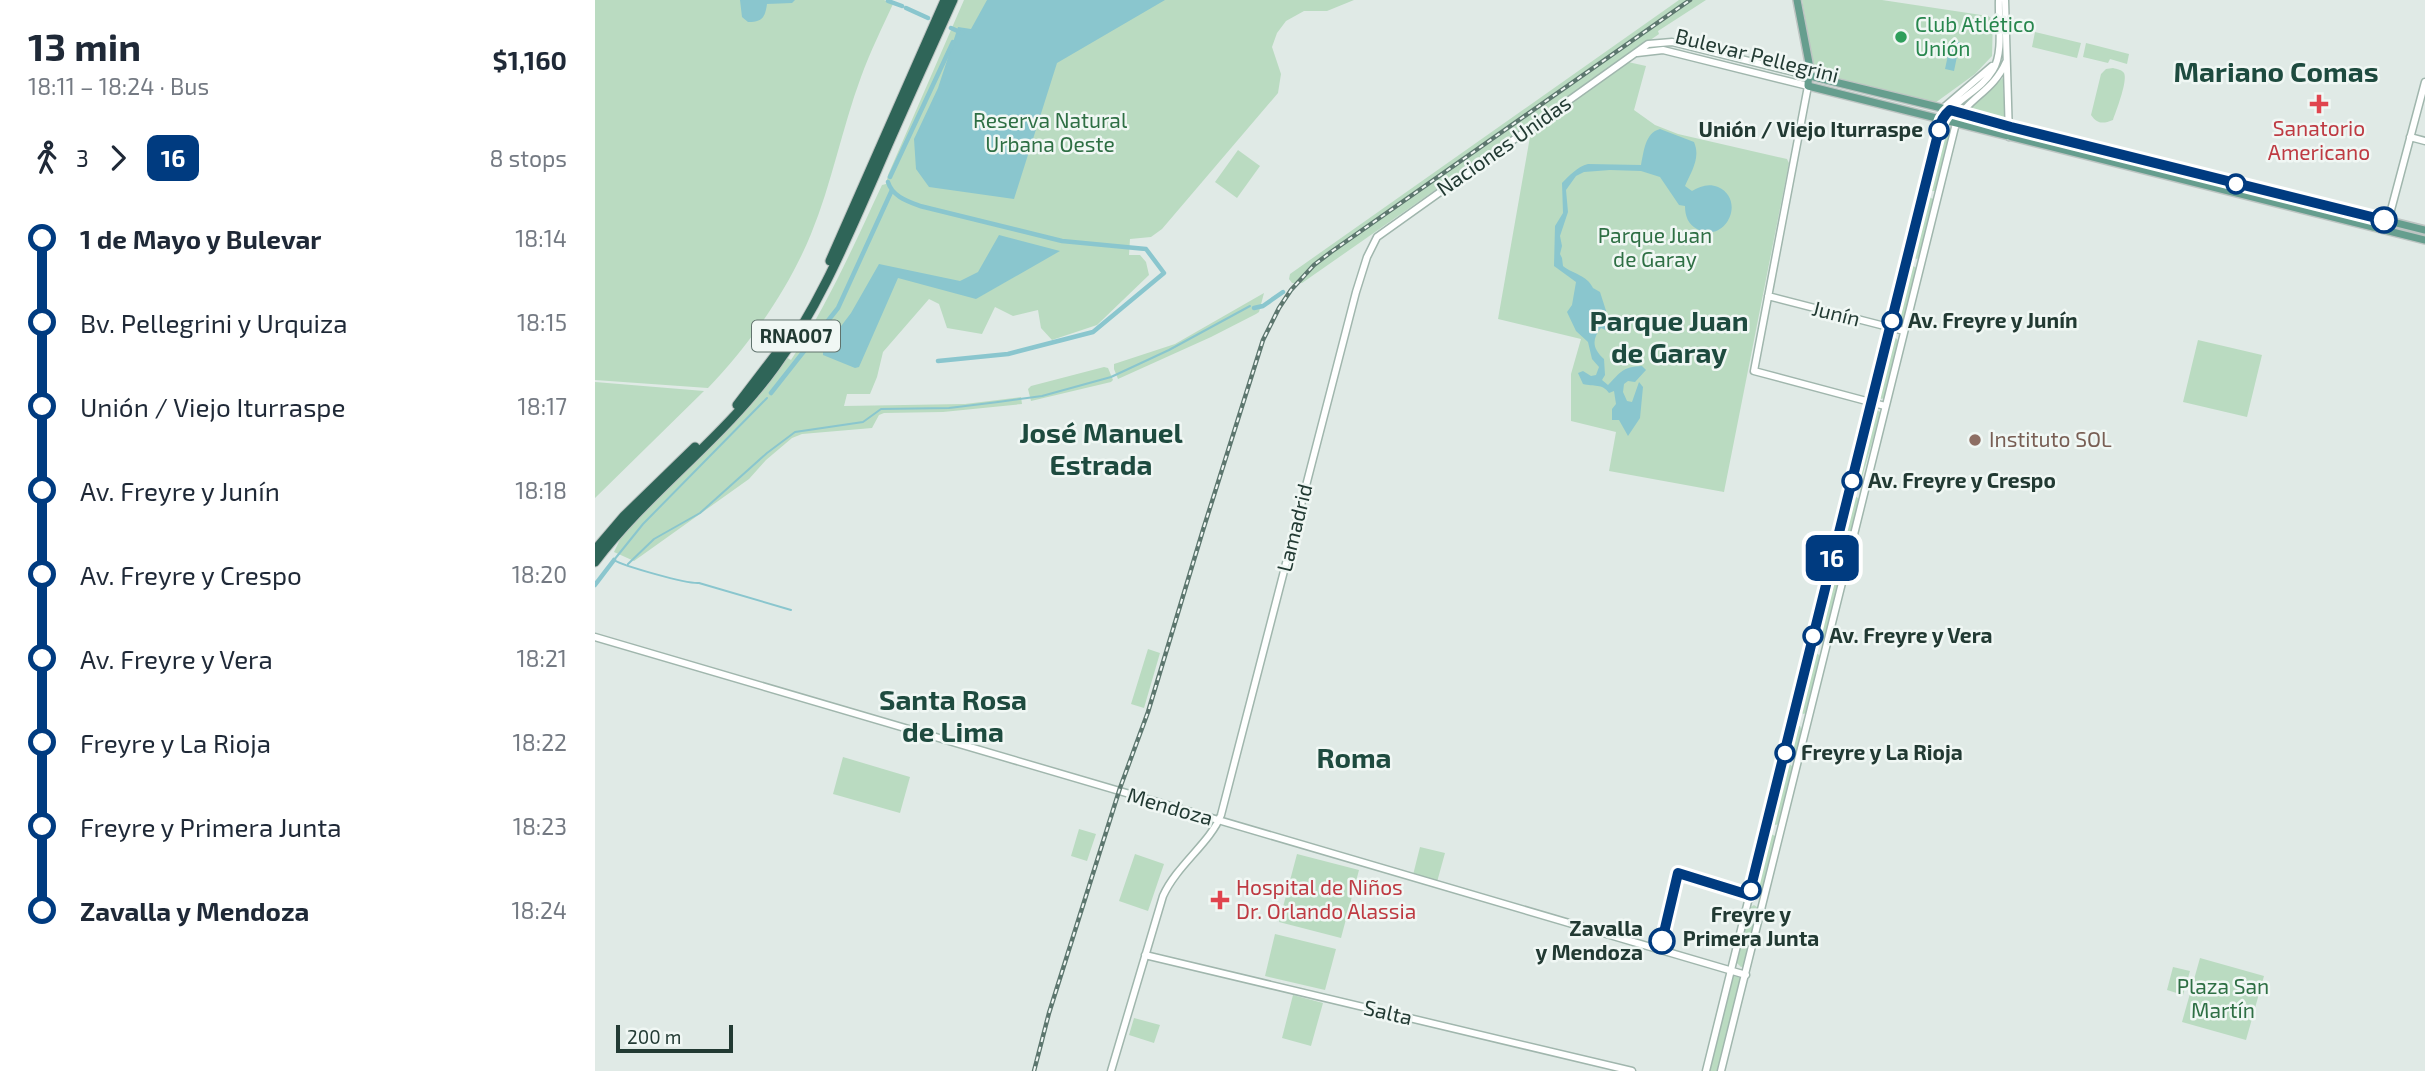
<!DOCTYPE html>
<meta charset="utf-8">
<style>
:root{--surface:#fff;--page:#f2f2f3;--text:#1f2937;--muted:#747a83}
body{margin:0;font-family:"Exo 2",sans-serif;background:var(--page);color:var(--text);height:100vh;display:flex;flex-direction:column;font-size:26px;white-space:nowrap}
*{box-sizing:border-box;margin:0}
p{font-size:23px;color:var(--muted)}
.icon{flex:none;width:38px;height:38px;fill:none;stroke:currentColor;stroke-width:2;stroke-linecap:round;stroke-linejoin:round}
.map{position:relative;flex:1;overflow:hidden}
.sheet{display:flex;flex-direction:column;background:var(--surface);width:595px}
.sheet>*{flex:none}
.badge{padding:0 14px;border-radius:10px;font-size:24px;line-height:46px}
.scale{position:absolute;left:21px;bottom:18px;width:117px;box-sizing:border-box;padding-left:7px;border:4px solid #223a33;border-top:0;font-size:19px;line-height:24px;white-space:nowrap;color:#223a33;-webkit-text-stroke:5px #f0f7f4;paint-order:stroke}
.map>.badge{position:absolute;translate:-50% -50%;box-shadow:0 0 0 4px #fff}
.legs{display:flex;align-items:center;gap:10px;height:77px;padding:0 28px;font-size:23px}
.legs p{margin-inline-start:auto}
.headline{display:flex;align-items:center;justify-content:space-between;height:119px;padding:0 28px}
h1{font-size:38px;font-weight:700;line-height:52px}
ul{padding:0 28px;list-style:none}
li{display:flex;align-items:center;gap:24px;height:84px;font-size:26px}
li i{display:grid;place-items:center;width:10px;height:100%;margin:0 9px;background:currentColor}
li i::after{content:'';width:18px;height:18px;margin:-9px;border:5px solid;border-radius:50%;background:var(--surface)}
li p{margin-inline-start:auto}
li:first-child i{background:linear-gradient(#0000 50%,currentColor 0)}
li:last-child i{background:linear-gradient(currentColor 50%,#0000 0)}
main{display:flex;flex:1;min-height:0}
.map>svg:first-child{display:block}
</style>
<main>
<section class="sheet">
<div class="headline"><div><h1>13 min</h1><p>18:11 – 18:24 · Bus</p></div><b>$1,160</b></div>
<div class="legs"><svg class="icon" aria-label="walk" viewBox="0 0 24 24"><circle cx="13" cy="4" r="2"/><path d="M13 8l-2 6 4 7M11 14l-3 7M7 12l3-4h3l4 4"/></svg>3<svg class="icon" aria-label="forward" viewBox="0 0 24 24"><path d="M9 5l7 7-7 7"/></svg><b class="badge" style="background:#003b80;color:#fff">16</b><p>8 stops</p></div>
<ul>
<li><i style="color:#003b80"></i><b>1 de Mayo y Bulevar</b><p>18:14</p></li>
<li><i style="color:#003b80"></i><span>Bv. Pellegrini y Urquiza</span><p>18:15</p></li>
<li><i style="color:#003b80"></i><span>Unión / Viejo Iturraspe</span><p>18:17</p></li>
<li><i style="color:#003b80"></i><span>Av. Freyre y Junín</span><p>18:18</p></li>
<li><i style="color:#003b80"></i><span>Av. Freyre y Crespo</span><p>18:20</p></li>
<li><i style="color:#003b80"></i><span>Av. Freyre y Vera</span><p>18:21</p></li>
<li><i style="color:#003b80"></i><span>Freyre y La Rioja</span><p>18:22</p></li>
<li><i style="color:#003b80"></i><span>Freyre y Primera Junta</span><p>18:23</p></li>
<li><i style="color:#003b80"></i><b>Zavalla y Mendoza</b><p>18:24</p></li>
</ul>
</section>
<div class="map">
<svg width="1830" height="1071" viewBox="0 0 1830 1071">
<rect width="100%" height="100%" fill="#e0eae6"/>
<path fill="#badbc1" d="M0,0H149L171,4L199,0H289L298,4C287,28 275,52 266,77C247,128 237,183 216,234C194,288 154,346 113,388L0,380Z
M369,0H759L732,11H709L691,21L682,33L677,47L686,74L683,93L567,229L556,237L535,239L534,255H545L551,262L554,275L502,325L457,340L446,328L443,310L418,316L400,307L387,334L352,328L344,304L334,299L288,352L282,377L275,394H252L249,406L370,404L426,397L427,404L348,412L289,413L284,415L277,428L207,434L197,438L171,460L154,479L39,561L19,552L30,529L191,357L196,360C233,304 259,245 287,185L291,184L293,175Z
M1084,0H1111L1063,31L1064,34L707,283H697L694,279L695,274Z
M1207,0H1287L1393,16L1398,19L1397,56L1380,74L1340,103L1224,74L1219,70Z
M1440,32L1486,43L1482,58L1437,47Z
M1491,43L1534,54L1532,64L1515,59L1513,63L1488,57Z
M1033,62L1051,66L1039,110L1060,125L1083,134L1192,159L1194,163L1129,492L1014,471L1021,432L976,421V374L986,339L903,319L936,131Z
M1582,64L1601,69L1598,80L1579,76Z
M1518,68C1522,69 1527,70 1529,73C1533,81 1521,111 1518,120C1508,124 1502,124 1496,115L1506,74L1511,69Z
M1410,76V86H1408L1411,121L1372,110Z
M1350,130L1354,132V136L1341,191H1337L1333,187L1346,131Z
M643,150L665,166L642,198L620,182Z
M1334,197L1338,199V203L1325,258L1321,259L1317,254L1329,201Z
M1317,265L1321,268V272L1308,326L1304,327L1300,322L1312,269Z
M669,293L664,312L661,314L616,337L523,379L519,369V364L580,344Z
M1299,337L1302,339L1303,343L1290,398L1286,399L1282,394L1295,338Z
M1603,340L1667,355L1652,417L1588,402Z
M509,367L513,368L518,380L516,382L436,401L433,389L436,386Z
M0,382L109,391L0,498Z
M1281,409L1285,412V415L1265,484L1260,481L1277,411Z
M1260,496L1264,499V502L1247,568L1244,571L1240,569L1239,565L1256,498Z
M1238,581L1242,583V587L1229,641L1225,642L1221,638L1234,582Z
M553,649L565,653L549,708L536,704Z
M1221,653L1224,655L1225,659L1212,713L1208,714L1204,710L1217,654Z
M1200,726H1205L1207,731L1201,752L1195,755L1192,752Z
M248,757L315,777L305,813L238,794Z
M1193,763L1197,766V769L1184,824L1180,825L1176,820L1189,765Z
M484,829L501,834L492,861L476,856Z
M1176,834L1180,836V840L1167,894L1163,895L1159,891L1171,837Z
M825,847L850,853L842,882L818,875Z
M540,854L569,864L553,911L524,901Z
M702,854L764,870L746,938L684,922Z
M1159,905L1162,907L1163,911L1150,966L1146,967L1141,962L1153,909Z
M680,934L741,949L730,990L670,976Z
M1605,958L1669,976L1651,1040L1587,1022Z
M1578,967L1595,971L1588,995L1572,990Z
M1139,976L1146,978L1123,1071H1114L1136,980Z
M698,995L728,1003L716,1046L687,1038Z
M539,1018L565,1025L559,1043L534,1035Z"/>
<path fill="#8ac6ce" d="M145,0H200L197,3L172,4C170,18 167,22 153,22L147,17Z
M392,0H570L462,63L419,199L334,187L321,169L319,139L343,88L363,27L376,29Z
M1356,41L1365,42L1359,71L1350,69Z
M1065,129L1099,142C1106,158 1096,172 1090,186L1097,191C1105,186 1114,183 1123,187C1152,200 1130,245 1102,229C1093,224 1090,216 1090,206L1084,205L1065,177L1046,171L1015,170L989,172L981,176L971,190L973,212L965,236L967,246L965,254L967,258L968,266C978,274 992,275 998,288L1005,292L1014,320L1013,331L1006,328C996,340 998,349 1009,359L1010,375L1007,380L1013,385C1026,372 1027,367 1047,366L1051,370L1040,382L1033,381L1029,384L1028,392L1032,401L1037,402L1044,382L1048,387L1045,418L1033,436L1024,420H1017V409L1021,404L1019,391L1014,393C1007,383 999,387 988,384L983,373L988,371L996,376L1001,375L1004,367L997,359L993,342L981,331L972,312L977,305L981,282L959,266L960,226L968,213L967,183C975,175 982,167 993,164L1046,165C1049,151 1050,133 1065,129Z
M404,235L465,251L381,299L303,278L264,367L260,368L228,355V350L256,313L284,264L365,281L383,272Z"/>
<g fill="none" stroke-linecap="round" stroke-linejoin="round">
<path stroke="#8ac6ce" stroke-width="2" d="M172,398L48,524L19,560C28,566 92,584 104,583L196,610
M33,564L59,539L105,513L172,453L200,432L268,422L286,409L354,408L403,402L447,396L516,377L574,350L655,306"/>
<path stroke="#8ac6ce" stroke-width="4.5" d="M293,1L307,6
M311,8L333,18
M356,28L367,33
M295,177L358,42
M293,182C297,196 312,201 325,206L467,241L551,249L569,273L498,332L413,354L343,361
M659,308L668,306L688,292
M176,393L243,308L297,190
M0,585L19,560"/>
<defs>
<path id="secondary" d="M1410,0L1414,137
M1042,53L1068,50L1213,86L1159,371L1290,406
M1348,108L1397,66
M1815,137L1830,141
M1792,225L1830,82
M1173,296L1309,331
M0,637L1151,975
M550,955L1037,1071
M516,1071L568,896C582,865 615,843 626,815L761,292L772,257L782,237L1053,44L1077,42L1215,76
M1111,1071L1344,130C1351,102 1384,94 1398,70C1409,52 1403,20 1404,0
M1126,1071L1361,123C1372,98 1398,92 1411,62"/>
<path id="primary" d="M1202,0L1214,63L1213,86L1830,240
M1215,76L1355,110L1416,127L1830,230"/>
<path id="highway" d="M235,261L350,0
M142,405L191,341
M0,550L29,516L100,447
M0,562C54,491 128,439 180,367C223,308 251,241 280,175C305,116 332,58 358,0"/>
</defs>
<use href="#secondary" stroke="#a0b6ad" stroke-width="9"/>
<use href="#primary" stroke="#bdc4c2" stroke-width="10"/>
<use href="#highway" stroke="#bdc4c2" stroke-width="11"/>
<use href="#secondary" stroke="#fff" stroke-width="6"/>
<use href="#primary" stroke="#669e8e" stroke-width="7"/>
<use href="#highway" stroke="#2f6558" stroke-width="9"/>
<defs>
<path id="rail" d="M439,1071L454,1013L525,788L553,712L608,530L668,340L684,308L696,290L719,265L736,252L1095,0"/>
</defs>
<use href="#rail" stroke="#5c766e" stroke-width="4.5"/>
<use href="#rail" stroke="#f0f7f4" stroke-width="2" stroke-dasharray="5" stroke-linecap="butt"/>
</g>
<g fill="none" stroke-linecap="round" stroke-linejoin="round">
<defs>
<path id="line-1" d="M1067,941L1083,873L1154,895L1344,130C1346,121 1348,116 1355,110L1416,127L1789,220"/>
</defs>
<use href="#line-1" stroke="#fff" stroke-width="16"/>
<use href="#line-1" stroke="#003b80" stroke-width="10"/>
</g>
<circle fill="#2e9e5b" stroke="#f0f7f4" stroke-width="2.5" cx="1306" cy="37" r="7"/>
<g fill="#e0444e" stroke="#f0f7f4" stroke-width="2.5">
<path d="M1720.5 93.5h7v7h7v7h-7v7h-7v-7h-7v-7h7z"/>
<path d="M621.5 889.5h7v7h7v7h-7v7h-7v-7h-7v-7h7z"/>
</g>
<g fill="#fff" stroke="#003b80" stroke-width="3.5">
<circle cx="1344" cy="130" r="9"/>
<circle cx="1641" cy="184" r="9"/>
<circle cx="1789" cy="220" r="12"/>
<circle cx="1297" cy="321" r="9"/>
<circle cx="1257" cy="481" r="9"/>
<circle cx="1218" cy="636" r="9"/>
<circle cx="1190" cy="753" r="9"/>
<circle cx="1156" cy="890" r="9"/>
<circle cx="1067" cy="941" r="12"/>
</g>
<circle fill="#8d6e63" stroke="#f0f7f4" stroke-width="2.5" cx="1380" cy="440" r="7"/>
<g text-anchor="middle" stroke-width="5" stroke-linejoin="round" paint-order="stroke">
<rect fill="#f0f7f4" stroke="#60736d" stroke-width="2" x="157" y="320.5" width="88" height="31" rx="5"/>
<g font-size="19" font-weight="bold" fill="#223a33">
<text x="201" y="343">RNA007</text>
</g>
<g font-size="21" fill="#27864d" stroke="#f0f7f4" text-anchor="start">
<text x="1320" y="32">Club Atlético<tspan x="1320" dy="24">Unión</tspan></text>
</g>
<g font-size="21" fill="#223a33" stroke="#f0f7f4">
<text transform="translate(1162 56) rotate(14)" y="7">Bulevar Pellegrini</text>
<text transform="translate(909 146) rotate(-35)" y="7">Naciones Unidas</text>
<text transform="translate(1241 314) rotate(14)" y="7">Junín</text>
<text transform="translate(700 528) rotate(-76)" y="7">Lamadrid</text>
<text transform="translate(575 807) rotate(16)" y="7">Mendoza</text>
<text transform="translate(793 1013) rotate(13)" y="7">Salta</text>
</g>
<g font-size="21" fill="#2e6f44" stroke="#f0f7f4">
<text x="455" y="128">Reserva Natural<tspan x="455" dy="24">Urbana Oeste</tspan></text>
<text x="1060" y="243">Parque Juan<tspan x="1060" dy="24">de Garay</tspan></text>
<text x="1628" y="994">Plaza San<tspan x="1628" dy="24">Martín</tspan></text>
</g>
<g font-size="21" fill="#be3a42" stroke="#f0f7f4">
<text x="1724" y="136">Sanatorio<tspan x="1724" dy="24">Americano</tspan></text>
<text x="641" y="895" text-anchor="start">Hospital de Niños<tspan x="641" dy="24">Dr. Orlando Alassia</tspan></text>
</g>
<g font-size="21" font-weight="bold" fill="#223a33" stroke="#f0f7f4" text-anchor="start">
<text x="1328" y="137" text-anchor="end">Unión / Viejo Iturraspe</text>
<text x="1313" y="328">Av. Freyre y Junín</text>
<text x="1273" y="488">Av. Freyre y Crespo</text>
<text x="1234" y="643">Av. Freyre y Vera</text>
<text x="1206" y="760">Freyre y La Rioja</text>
<text x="1156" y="922" text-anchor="middle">Freyre y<tspan x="1156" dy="24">Primera Junta</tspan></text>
<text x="1048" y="936" text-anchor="end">Zavalla<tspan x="1048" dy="24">y Mendoza</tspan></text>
</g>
<g font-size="21" fill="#785e54" stroke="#f0f7f4" text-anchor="start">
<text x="1394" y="447">Instituto SOL</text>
</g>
<g font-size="28" font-weight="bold" fill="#1e4b3f" stroke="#f0f7f4">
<text x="1681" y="82">Mariano Comas</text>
<text x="1074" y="331">Parque Juan<tspan x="1074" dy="32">de Garay</tspan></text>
<text x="506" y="443">José Manuel<tspan x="506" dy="32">Estrada</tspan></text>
<text x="358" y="710">Santa Rosa<tspan x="358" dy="32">de Lima</tspan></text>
<text x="759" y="768">Roma</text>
</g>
</g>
</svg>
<div class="scale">200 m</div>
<b class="badge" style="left:1237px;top:558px;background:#003b80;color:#fff">16</b>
</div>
</main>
